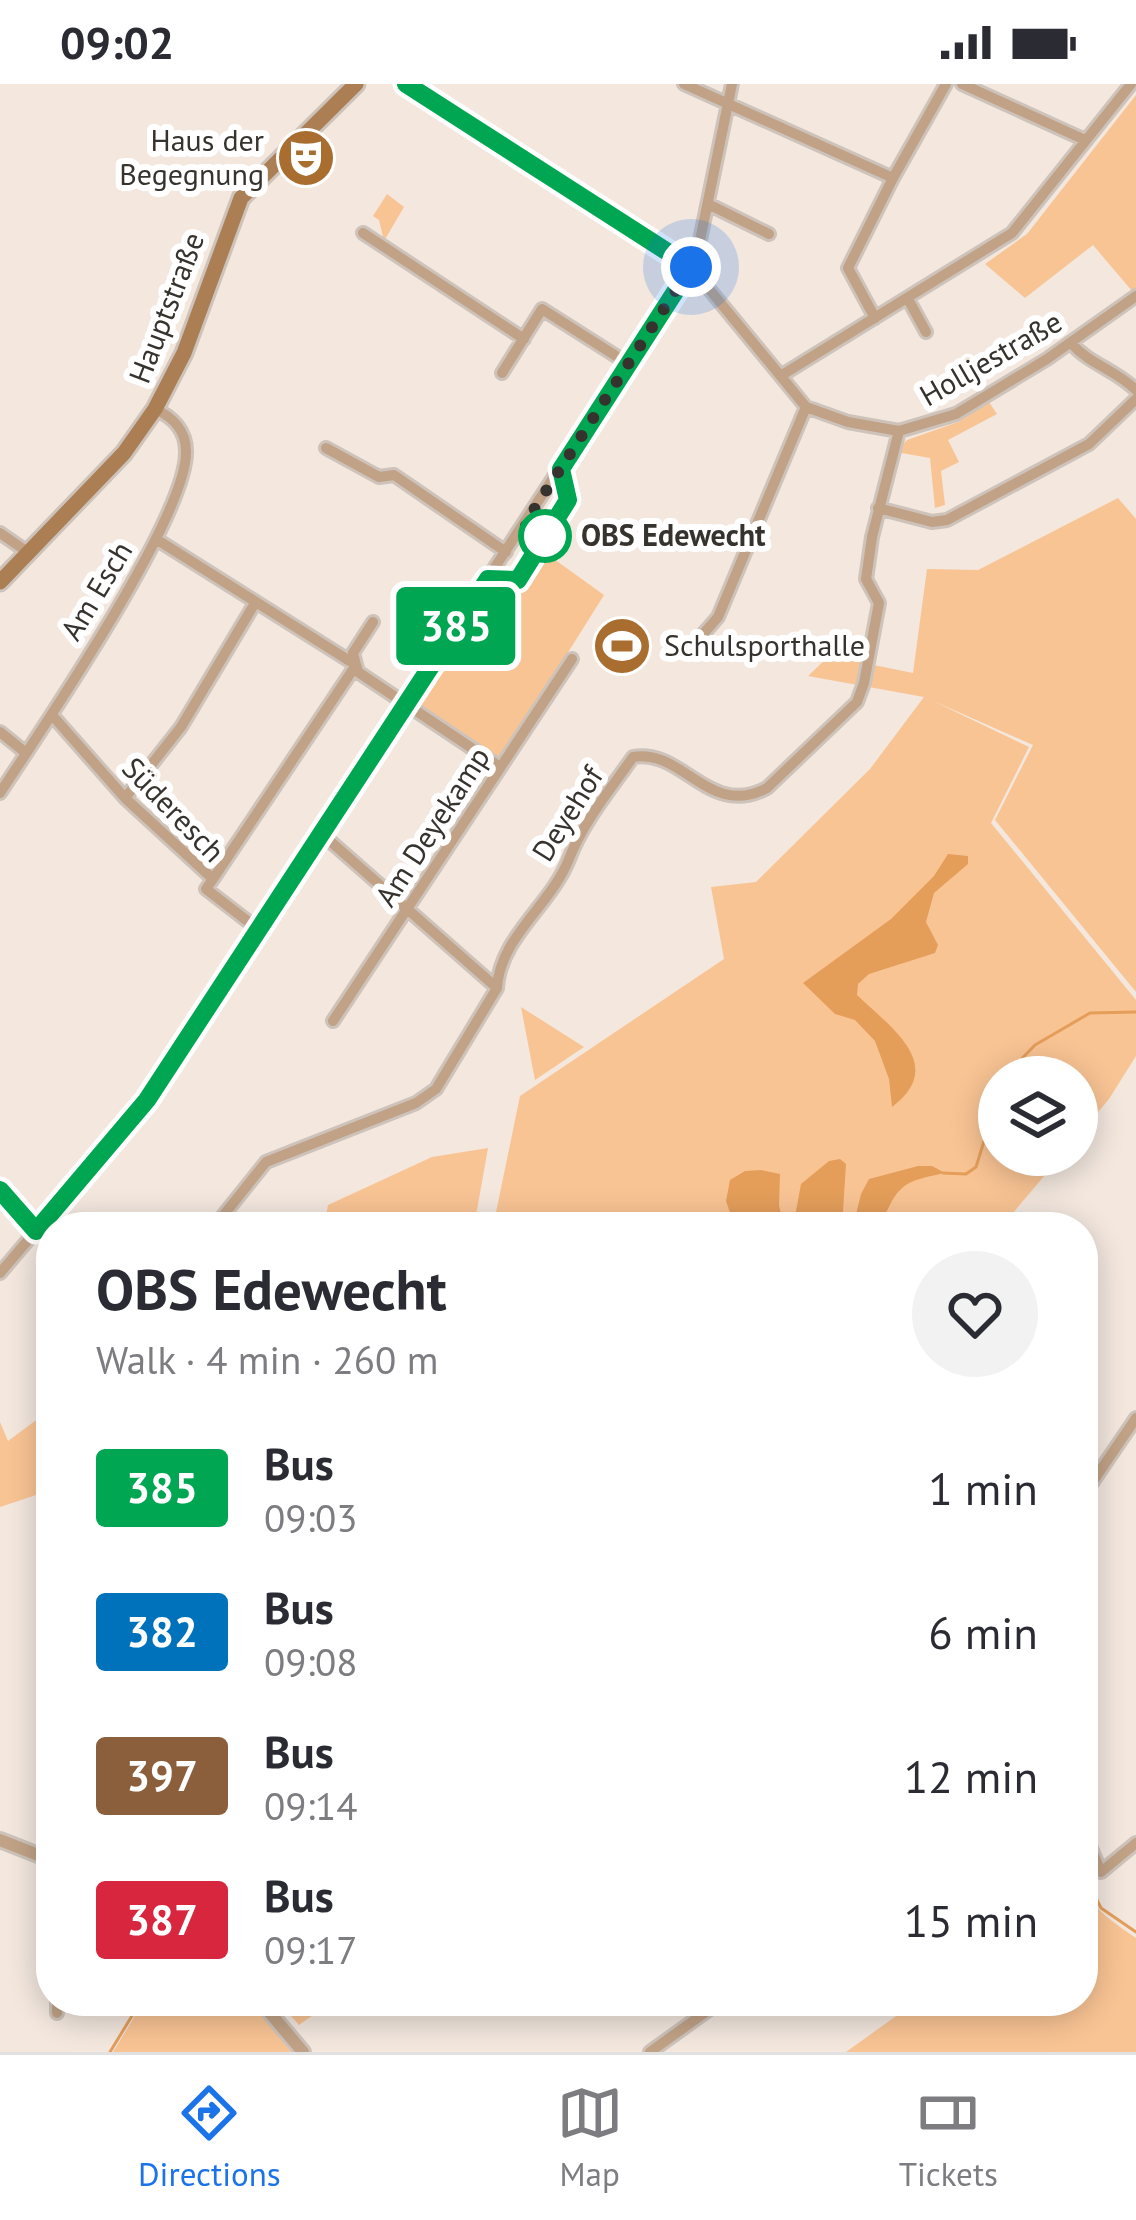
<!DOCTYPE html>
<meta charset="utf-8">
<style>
:root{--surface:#fff;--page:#f2f2f3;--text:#2b2b33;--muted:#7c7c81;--line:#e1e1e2;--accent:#1a73e8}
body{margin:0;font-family:"PT Sans",sans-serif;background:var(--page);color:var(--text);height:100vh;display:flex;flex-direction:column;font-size:45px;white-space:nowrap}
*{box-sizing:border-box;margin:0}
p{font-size:39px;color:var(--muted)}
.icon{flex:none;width:66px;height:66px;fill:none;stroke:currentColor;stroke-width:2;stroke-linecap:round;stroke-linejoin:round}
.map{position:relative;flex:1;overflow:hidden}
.side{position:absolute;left:36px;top:1128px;width:1062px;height:804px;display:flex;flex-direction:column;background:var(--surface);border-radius:48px;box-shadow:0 6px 30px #0003}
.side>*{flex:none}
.badge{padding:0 24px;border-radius:9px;font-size:42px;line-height:78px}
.fabs{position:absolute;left:978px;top:972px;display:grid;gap:24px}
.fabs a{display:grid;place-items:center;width:120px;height:120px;border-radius:50%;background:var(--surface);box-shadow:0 6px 30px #0003;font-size:60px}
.you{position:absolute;width:60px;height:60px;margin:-30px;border:9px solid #fff;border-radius:50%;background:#1a73e8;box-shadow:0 0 0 18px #1a73e833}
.map>.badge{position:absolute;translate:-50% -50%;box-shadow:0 0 0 6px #fff}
.round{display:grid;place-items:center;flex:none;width:126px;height:126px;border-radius:63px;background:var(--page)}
.overview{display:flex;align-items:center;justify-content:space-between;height:204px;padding:0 60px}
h1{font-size:57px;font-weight:700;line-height:90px}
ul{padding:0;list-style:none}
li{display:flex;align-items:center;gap:36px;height:144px;padding:0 60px}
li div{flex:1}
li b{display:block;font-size:45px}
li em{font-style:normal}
li .badge{min-width:132px;font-weight:700;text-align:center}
.status{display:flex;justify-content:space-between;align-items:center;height:84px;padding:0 60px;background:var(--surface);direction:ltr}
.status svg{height:33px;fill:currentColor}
.menu{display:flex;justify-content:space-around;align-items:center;height:168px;border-top:3px solid var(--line);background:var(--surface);font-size:33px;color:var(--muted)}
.menu a{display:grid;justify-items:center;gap:6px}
.menu .on{color:var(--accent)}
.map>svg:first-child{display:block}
</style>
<div class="status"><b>09:02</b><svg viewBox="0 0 49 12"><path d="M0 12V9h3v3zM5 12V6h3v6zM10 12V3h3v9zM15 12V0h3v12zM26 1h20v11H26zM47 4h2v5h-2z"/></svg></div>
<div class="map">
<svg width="1136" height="1968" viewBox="0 0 1136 1968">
<rect width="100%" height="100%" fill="#f3e7de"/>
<path fill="#f9c494" d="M1136,11V204L1132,207L1093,161L1025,214L985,180L1027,150Z
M387,110L404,123L384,157L379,136L373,132Z
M989,318L997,330L948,356L959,378L941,387L945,421L935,424L930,374L896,368L907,356L958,338Z
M1118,414L1136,435V908L995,736L1033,661L931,616L1029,663L991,739L1136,916V972L1109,1015L1077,1053V993H999V1071H1062L1001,1143H493L520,1012L724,875L711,803L756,798L870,685L924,613L808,592L829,572L913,589L927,485L978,486Z
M540,465L604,511L500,677L410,618L488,501L519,499Z
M521,923L584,963L535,996Z
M488,1064L474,1143H324L328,1121L432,1073Z
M39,1334L51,1347V1406L0,1423V1338L8,1357Z
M1083,1800C1092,1826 1115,1839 1136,1854V1968H846L917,1917H1083Z
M144,1917H251L291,1968H113Z
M278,1917H333L299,1941Z"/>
<path fill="#e49e5a" d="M948,770L968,772V780L934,809L926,838L938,861L935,869L869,890L858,900L857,911C890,943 948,981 892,1023L889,995L875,957L855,936L835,930L803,899L891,835L934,792Z
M840,1075L846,1080L842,1143H793L801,1100L829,1077Z
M918,1082H932L945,1089C932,1092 917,1094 906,1101C880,1120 896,1143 853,1143L861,1110L869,1095Z
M761,1086L780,1090L779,1122L785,1143H735L726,1117L730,1096L745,1087Z"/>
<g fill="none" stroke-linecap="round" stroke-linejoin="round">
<path stroke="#e49e5a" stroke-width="3" d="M1004,993L1035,961L1090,929L1136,928
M943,1089L966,1090L976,1083L999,1009
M1083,1788L1101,1824L1136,1848
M110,1968L141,1917"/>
<defs>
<path id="minor" d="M406,0L691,183L806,323L848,338L899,347L956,330L1047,275L1136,212
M684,0L893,94
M962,0L1085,56
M708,120L769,150
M363,149L524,255
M908,215L926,248
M875,234L848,184L893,94L946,0
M1071,259C1089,280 1116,286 1136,306
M502,289L542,225L627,279
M782,291L1012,149L1131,0
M326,364L379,393L394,391L506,468
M878,424L932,438L947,436L1089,360L1136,315
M0,449L26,467
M156,455L356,581L358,588L500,683
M691,564L718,533L806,323
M52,631L125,714L213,795L206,805L259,846
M0,648L26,669
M0,709C41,646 188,432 186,367C186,347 173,333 155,325
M125,714L181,643L255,519
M322,750L497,904
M213,795L356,581L353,569L373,538
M333,937L572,575
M0,1106L51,1163
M214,1143L266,1078L416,1019L436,1005L497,904C500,853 551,821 569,775C583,738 610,706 633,673C683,664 709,735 767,704L857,618L864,599L879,519L866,495L872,453L899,347
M0,1189L147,1016L691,183L699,161L732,0
M1083,1412L1136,1334
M1083,1746L1101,1788L1136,1759
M57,1917V1929
M650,1968L721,1917"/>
<path id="tertiary" d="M0,1756L51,1776
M260,1917L303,1968"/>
<path id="secondary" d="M0,498L124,369L155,325L184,269L241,114L356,0"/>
</defs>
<use href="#minor" stroke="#cdc3bb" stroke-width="16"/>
<use href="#tertiary" stroke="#cdc3bb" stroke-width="18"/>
<use href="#secondary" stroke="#cdc3bb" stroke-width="21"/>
<use href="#minor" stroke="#c1a286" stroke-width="10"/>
<use href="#tertiary" stroke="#c1a286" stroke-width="12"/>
<use href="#secondary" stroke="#ab7e54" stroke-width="15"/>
</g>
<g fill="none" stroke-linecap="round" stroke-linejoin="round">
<defs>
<path id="line" d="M0,1106L36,1147L147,1016L488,495L518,496L568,416L561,385L691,183L406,0"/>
</defs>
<use href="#line" stroke="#fff" stroke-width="27"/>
<use href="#line" stroke="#00a651" stroke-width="18"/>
<path stroke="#36322e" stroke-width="12" stroke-dasharray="0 21.6" d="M545,452L524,441L691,183"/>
</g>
<defs>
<symbol id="theatre-disc" viewBox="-11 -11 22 22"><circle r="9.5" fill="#a86d2f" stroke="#fff"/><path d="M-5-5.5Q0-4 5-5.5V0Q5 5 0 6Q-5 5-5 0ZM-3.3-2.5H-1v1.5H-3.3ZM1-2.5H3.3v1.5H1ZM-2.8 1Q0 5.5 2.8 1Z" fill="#fff"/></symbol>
<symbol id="stadium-disc" viewBox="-11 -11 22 22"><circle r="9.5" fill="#a86d2f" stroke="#fff"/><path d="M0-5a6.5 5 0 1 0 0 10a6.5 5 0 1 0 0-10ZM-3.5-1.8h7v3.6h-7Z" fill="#fff"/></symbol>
</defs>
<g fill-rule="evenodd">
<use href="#theatre-disc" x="273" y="41" width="66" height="66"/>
<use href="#stadium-disc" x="589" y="529" width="66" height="66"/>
</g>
<circle fill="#fff" stroke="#00a651" stroke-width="6" cx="545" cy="452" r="24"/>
<g text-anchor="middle" stroke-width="12" stroke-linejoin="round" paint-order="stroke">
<g font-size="30" fill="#36322e" stroke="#fff" text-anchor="end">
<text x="264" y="67">Haus der<tspan x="264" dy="34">Begegnung</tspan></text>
<text x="664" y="572" text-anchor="start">Schulsporthalle</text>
</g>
<g font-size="30" fill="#36322e" stroke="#fff">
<text transform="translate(167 224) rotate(-69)" y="10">Hauptstraße</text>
<text transform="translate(991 275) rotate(-30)" y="10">Holljestraße</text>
<text transform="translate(97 507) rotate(-59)" y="10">Am Esch</text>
<text transform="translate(173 726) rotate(46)" y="10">Süderesch</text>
<text transform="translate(568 730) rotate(-58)" y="10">Deyehof</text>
<text transform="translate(433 743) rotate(-57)" y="10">Am Deyekamp</text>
</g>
<g font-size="30" font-weight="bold" fill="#36322e" stroke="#fff" text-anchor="start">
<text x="581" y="462">OBS Edewecht</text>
</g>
</g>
</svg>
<div class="fabs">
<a><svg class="icon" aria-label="layers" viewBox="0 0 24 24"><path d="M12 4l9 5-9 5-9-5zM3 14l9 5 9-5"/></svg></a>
</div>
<div class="you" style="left:691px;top:183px"></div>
<b class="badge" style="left:456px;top:542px;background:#00a651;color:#fff">385</b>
<section class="side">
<div class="overview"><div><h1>OBS Edewecht</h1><p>Walk · 4 min · 260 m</p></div><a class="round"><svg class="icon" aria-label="heart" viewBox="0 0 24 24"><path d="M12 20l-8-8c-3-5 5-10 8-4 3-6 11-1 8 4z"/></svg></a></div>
<ul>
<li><span class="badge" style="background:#00a651;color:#fff">385</span><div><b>Bus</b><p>09:03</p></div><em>1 min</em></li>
<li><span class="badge" style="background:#0072bc;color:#fff">382</span><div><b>Bus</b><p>09:08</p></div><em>6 min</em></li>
<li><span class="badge" style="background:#8b5e3c;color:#fff">397</span><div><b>Bus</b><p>09:14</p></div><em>12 min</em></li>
<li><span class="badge" style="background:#d7263d;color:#fff">387</span><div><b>Bus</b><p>09:17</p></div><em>15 min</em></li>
</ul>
</section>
</div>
<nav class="menu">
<a class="on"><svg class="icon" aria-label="directions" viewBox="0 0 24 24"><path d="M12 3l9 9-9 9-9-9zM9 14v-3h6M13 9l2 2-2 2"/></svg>Directions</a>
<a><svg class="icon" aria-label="map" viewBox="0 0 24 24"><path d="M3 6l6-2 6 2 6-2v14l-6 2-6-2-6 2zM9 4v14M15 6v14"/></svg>Map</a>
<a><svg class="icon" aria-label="tickets" viewBox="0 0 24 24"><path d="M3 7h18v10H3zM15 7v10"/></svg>Tickets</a>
</nav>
